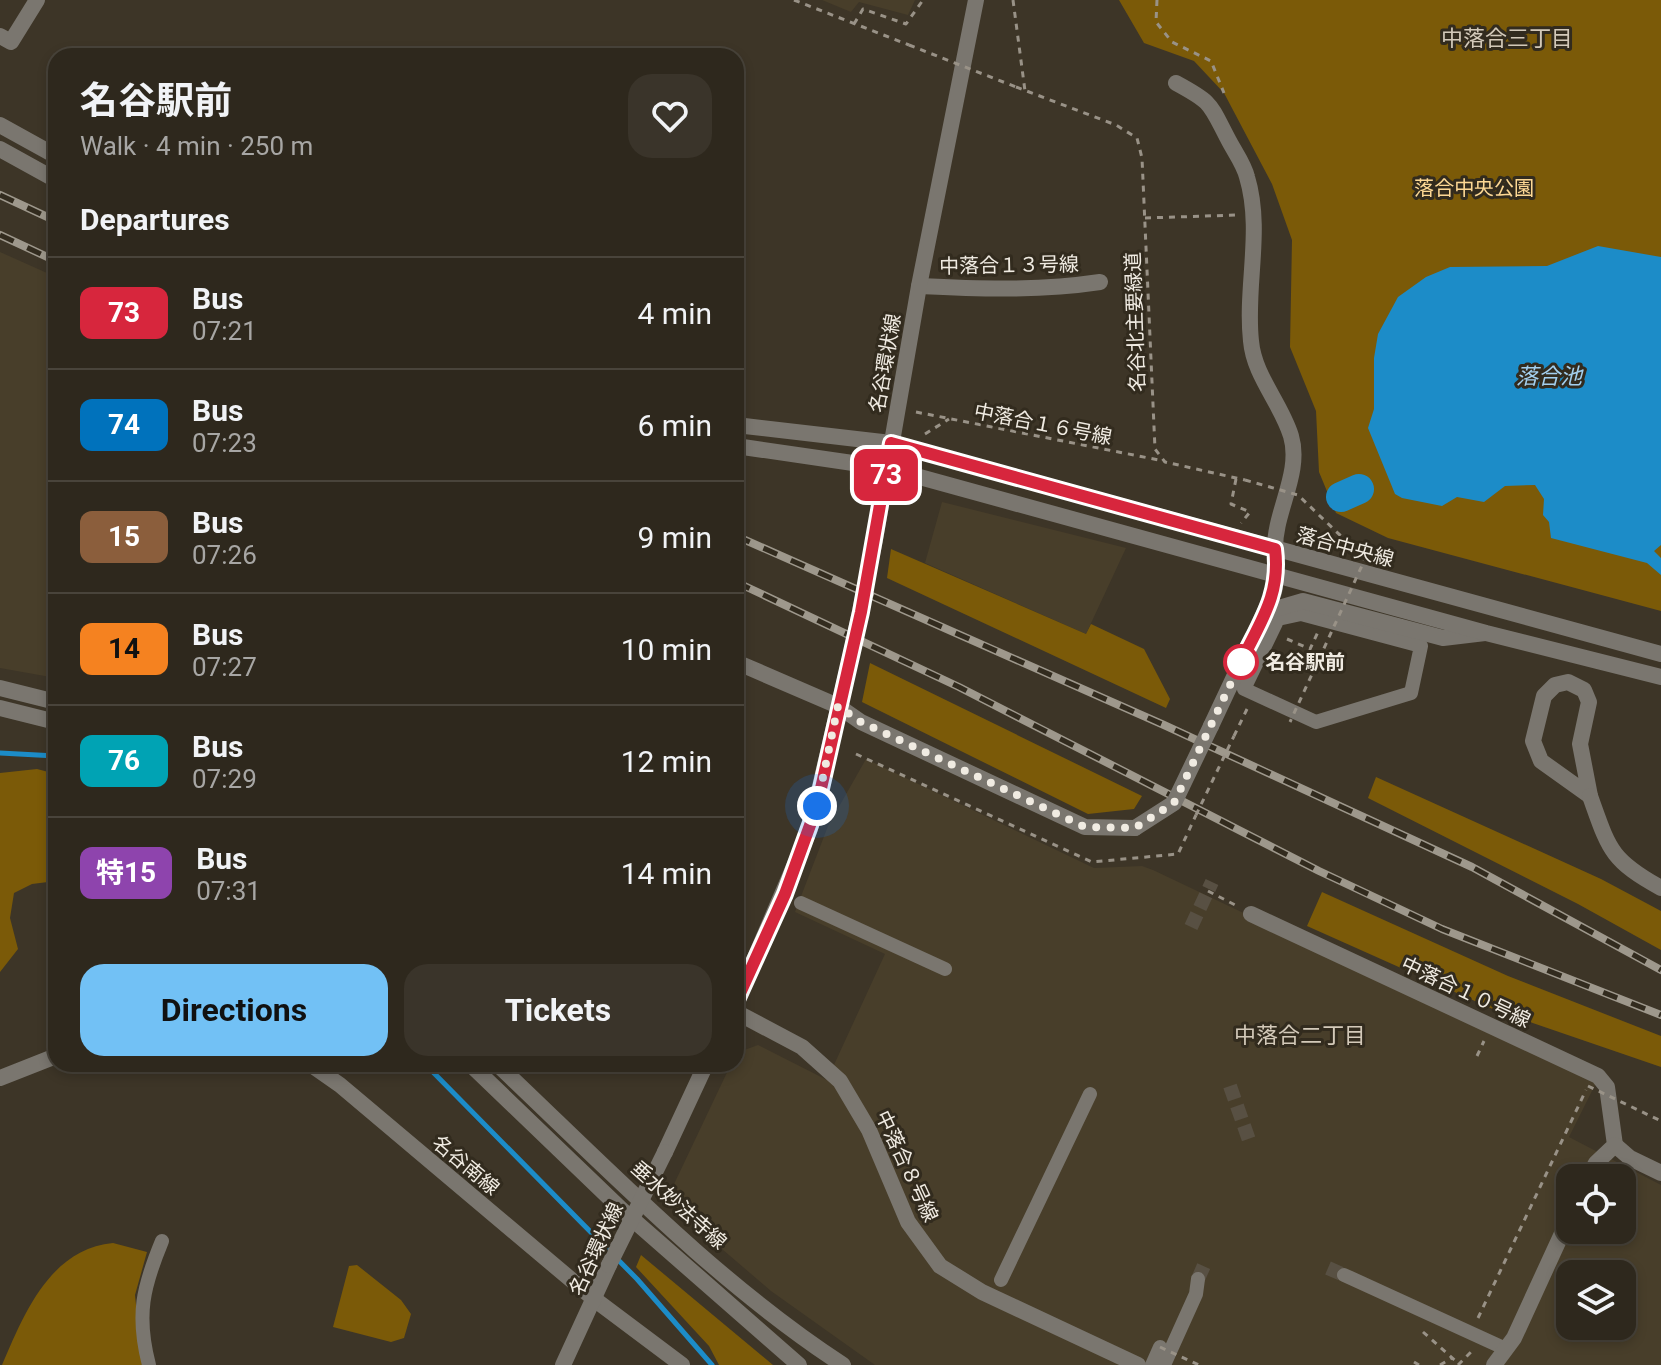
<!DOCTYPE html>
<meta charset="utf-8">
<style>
:root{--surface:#2e281d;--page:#3a342a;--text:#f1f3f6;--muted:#a7a6a4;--line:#49443b;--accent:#72c1f5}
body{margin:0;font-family:Roboto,"Noto Sans JP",sans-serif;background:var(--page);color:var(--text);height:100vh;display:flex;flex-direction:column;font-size:30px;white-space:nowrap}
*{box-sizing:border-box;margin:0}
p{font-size:26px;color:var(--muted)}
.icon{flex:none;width:44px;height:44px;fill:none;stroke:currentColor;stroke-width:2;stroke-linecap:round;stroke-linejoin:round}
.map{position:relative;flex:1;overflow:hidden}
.panel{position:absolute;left:48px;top:48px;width:696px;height:1024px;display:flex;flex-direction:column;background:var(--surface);border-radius:24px;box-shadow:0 4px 12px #0003,0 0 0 2px var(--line)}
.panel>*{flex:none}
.badge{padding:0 16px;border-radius:12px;font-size:28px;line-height:52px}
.fabs{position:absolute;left:1556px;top:1164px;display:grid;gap:16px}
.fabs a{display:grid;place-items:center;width:80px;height:80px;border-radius:16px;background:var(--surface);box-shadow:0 4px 12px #0003,0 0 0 2px var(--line);font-size:40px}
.you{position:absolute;width:40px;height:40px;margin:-20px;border:6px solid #fff;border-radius:50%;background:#1a73e8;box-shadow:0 0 0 12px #1a73e833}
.map>.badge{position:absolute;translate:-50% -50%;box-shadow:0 0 0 4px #fff}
h2{padding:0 32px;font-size:30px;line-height:72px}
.round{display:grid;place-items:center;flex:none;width:84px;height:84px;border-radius:24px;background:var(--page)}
.summary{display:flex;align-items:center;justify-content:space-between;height:136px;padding:0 32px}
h1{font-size:38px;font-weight:700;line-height:60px}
.action{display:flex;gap:16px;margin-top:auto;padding:16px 32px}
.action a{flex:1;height:92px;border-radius:24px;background:var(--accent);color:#111;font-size:32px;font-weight:700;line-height:92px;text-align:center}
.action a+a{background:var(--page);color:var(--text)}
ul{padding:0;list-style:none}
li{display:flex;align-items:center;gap:24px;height:112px;padding:0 32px;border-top:2px solid var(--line)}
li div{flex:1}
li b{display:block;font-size:30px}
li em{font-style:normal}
li .badge{min-width:88px;font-weight:700;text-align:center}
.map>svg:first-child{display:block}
</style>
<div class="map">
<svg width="1661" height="1365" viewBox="0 0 1661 1365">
<rect width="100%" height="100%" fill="#3d3527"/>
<path fill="#483e2a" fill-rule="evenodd" d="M822,0H915L908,15L859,2L851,12Z
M0,252L56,277V678L0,668Z
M942,502L1126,548L1086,634L925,563Z
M866,759L1094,868L1142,866L1153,870L1597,1081L1569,1137L1661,1185V1365H875L771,1291L666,1201L731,1064H736V1053L758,1045L827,1080L885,954L795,912L828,826ZM1570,1178H1622V1230H1570ZM1570,1274H1622V1326H1570Z"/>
<path fill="#7b5a08" d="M1119,0H1661V611L1388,538L1336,513L1319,472L1316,411L1290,347L1292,240L1272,184L1224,93L1194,61L1144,43Z
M891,549L1086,634L1091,624L1144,649L1170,699L1166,708L887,578Z
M870,663L1142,796L1134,809L1088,814L862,702Z
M37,769L56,774V881L32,884L14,893L10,918L18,949L0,972V773Z
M1376,777L1601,879L1661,911V950L1578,904L1368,798Z
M1322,892L1508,976L1661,1036V1067L1495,1010L1307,926Z
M113,1243L147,1252L135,1295L142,1365H2C24,1314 50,1249 113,1243Z
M641,1255L773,1365H719L709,1346L636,1267Z
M357,1265L401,1300L411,1314L404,1338L391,1342L333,1327L349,1266Z"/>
<path fill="#1c8cc8" d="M1598,246L1661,257V545L1654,551L1661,558V575L1647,563L1551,538L1549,522L1543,515L1544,499L1535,485L1505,486L1484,502L1457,497L1442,506L1402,498L1395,494L1368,428L1374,409V358L1378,334L1398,297L1426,277L1450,267L1547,266Z"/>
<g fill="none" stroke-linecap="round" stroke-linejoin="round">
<path stroke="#1c8cc8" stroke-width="5" d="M0,753L56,756
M425,1064L637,1279L712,1365"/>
<path stroke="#1c8cc8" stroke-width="30" d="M1341,497L1359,489"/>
<path stroke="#585043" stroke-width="14" stroke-dasharray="14 7" stroke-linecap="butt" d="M1191,927L1212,882
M1230,1086L1249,1140
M1328,1268L1344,1275
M1198,1279L1206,1261"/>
<path stroke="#999287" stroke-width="3" stroke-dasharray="6 6" stroke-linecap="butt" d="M794,0L909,45
M1013,0L1025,91
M1157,0L1156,22L1172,42L1211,61L1224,93
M854,24L863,9L906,24L923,0
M1016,87L1116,125L1137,138L1142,158L1155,449L1165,462L1245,480
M1145,218L1237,215
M916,412L1164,461
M925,434L949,419
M1236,479L1231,504L1250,512L1241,523
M1287,639L1310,649L1318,632
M1234,736L1248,707
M856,754L1092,862L1178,854L1196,815
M1208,891L1237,906
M1477,1056L1484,1041
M1478,1318L1586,1090
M1423,1332L1459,1364
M1414,1362L1419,1365
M1440,1365L1452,1358
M1458,1365L1472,1351"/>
<path stroke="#7a766f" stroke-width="14" d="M1301,614L1421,646L1411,693L1316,722L1244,689L1278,619Z
M801,903L945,969
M1344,1275L1506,1349
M1001,1280L1090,1094
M149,1365C136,1315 143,1287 162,1241
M1152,1365L1160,1347
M1164,1365L1196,1294L1198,1279"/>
<path stroke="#7a766f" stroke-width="16" d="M0,36L11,42L37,0
M1176,83C1213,103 1209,103 1228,139C1234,151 1244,164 1247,177C1263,230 1245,287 1251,341C1254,376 1281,403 1291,436C1302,473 1274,512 1275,550C1275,565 1278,576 1274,592L1211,726
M919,286C980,289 1040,291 1100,282
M1265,612L1303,601L1443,638L1485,633
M736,662L838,706L861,722L1085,827L1135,828
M1568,682L1584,690L1589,702L1580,744L1590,796L1541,761L1533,741L1544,696L1555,685Z
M1251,914L1598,1076L1607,1087L1615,1145L1596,1163L1588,1178
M736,1012L802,1047L840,1081L869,1130L908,1222L940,1266L982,1292L1138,1365
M594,1299L682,1365
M1494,1365L1514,1338L1570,1216"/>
<path stroke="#7a766f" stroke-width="16" d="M0,125L56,156
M0,149L56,180
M736,425L891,443L1661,654
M736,446L887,468L1486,633L1661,677
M875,540L919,286L976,0
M0,688L56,702
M0,708L56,722
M1590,796C1609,849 1610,860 1661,888
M736,1002L810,829L851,654
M310,1064L340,1085L594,1299
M470,1064L622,1210L799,1365
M497,1064C606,1167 717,1283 843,1365
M0,1078L56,1056
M1615,1145L1630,1158L1661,1173
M665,1152L706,1064
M563,1365L609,1265"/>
<defs>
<path id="rail" d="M0,195L56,221
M0,235L56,261
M736,536L1164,725L1472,867L1661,970
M736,582L959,687L1319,871L1442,929L1661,1015"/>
</defs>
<use href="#rail" stroke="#9e988c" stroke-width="8"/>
<use href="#rail" stroke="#322b1e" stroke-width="5" stroke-dasharray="15" stroke-linecap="butt"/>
<path stroke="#999287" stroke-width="3" stroke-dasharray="6 6" stroke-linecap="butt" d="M909,45L1016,87
M1245,480L1298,495L1365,559L1290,722
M1196,815L1234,736
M1588,1086L1661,1121
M1160,1347L1199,1365"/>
<path stroke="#7a766f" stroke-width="16" d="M1135,828L1174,803L1211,726"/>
<path stroke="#7a766f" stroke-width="16" d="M851,654L875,540
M609,1265L665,1152"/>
</g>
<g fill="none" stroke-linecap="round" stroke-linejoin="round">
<defs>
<path id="line" d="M736,1002L785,894L817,806L861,612L891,443L1275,549C1281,595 1260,622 1241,662"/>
</defs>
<use href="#line" stroke="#fff" stroke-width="18"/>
<use href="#line" stroke="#d7263d" stroke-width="12"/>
<path stroke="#f0ebe2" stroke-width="8" stroke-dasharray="0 14.4" d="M817,806L838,706L861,722L1085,827L1135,828L1174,803L1241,662"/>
</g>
<circle fill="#fff" stroke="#d7263d" stroke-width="4" cx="1241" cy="662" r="16"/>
<g text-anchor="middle" stroke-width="6" stroke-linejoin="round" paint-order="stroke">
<g font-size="20" fill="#fdd894" stroke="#322b1e">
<text x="1474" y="195">落合中央公園</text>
</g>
<g font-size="20" fill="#f0ebe2" stroke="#322b1e">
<text transform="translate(1009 265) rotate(-1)" y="7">中落合１３号線</text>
<text transform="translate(1135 322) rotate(-92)" y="7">名谷北主要緑道</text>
<text transform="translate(885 363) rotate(-80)" y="7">名谷環状線</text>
<text transform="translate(1043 424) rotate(11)" y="7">中落合１６号線</text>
<text transform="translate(1345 547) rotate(15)" y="7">落合中央線</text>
<text transform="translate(1466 992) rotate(25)" y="7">中落合１０号線</text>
<text transform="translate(466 1165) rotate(40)" y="7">名谷南線</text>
<text transform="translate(907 1166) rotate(65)" y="7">中落合８号線</text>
<text transform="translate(679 1205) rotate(42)" y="7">垂水妙法寺線</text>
<text transform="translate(596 1249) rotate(-65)" y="7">名谷環状線</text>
</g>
<g font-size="20" font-weight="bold" fill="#f0ebe2" stroke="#322b1e" text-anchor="start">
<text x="1265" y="669">名谷駅前</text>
</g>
<g font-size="22" fill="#d3c9b9" stroke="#322b1e">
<text x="1507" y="46">中落合三丁目</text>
<text x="1300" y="1043">中落合二丁目</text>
</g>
<g font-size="22" font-style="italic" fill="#a3cfee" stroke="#322b1e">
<text x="1549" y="384">落合池</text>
</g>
</g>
</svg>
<div class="fabs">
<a><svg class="icon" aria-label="locate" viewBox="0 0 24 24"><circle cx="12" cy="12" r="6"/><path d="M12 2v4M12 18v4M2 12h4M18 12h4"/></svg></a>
<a><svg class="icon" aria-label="layers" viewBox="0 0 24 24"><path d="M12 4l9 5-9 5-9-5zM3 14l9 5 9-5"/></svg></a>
</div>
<div class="you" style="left:817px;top:806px"></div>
<b class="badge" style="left:886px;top:475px;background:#d7263d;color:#fff">73</b>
<section class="panel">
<div class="summary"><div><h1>名谷駅前</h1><p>Walk · 4 min · 250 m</p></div><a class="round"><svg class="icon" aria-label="heart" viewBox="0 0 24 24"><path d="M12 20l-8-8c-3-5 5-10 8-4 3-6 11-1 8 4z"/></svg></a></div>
<h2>Departures</h2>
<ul>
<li><span class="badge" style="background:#d7263d;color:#fff">73</span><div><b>Bus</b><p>07:21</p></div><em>4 min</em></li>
<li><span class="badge" style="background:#0072bc;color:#fff">74</span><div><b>Bus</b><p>07:23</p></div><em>6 min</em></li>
<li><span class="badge" style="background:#8b5e3c;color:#fff">15</span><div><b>Bus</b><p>07:26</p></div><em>9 min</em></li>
<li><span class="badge" style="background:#f58220;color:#111">14</span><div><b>Bus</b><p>07:27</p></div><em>10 min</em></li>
<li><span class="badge" style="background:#00a3b4;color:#fff">76</span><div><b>Bus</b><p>07:29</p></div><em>12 min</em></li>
<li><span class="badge" style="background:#8e44ad;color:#fff">特15</span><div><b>Bus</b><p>07:31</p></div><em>14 min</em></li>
</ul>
<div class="action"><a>Directions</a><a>Tickets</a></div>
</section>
</div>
